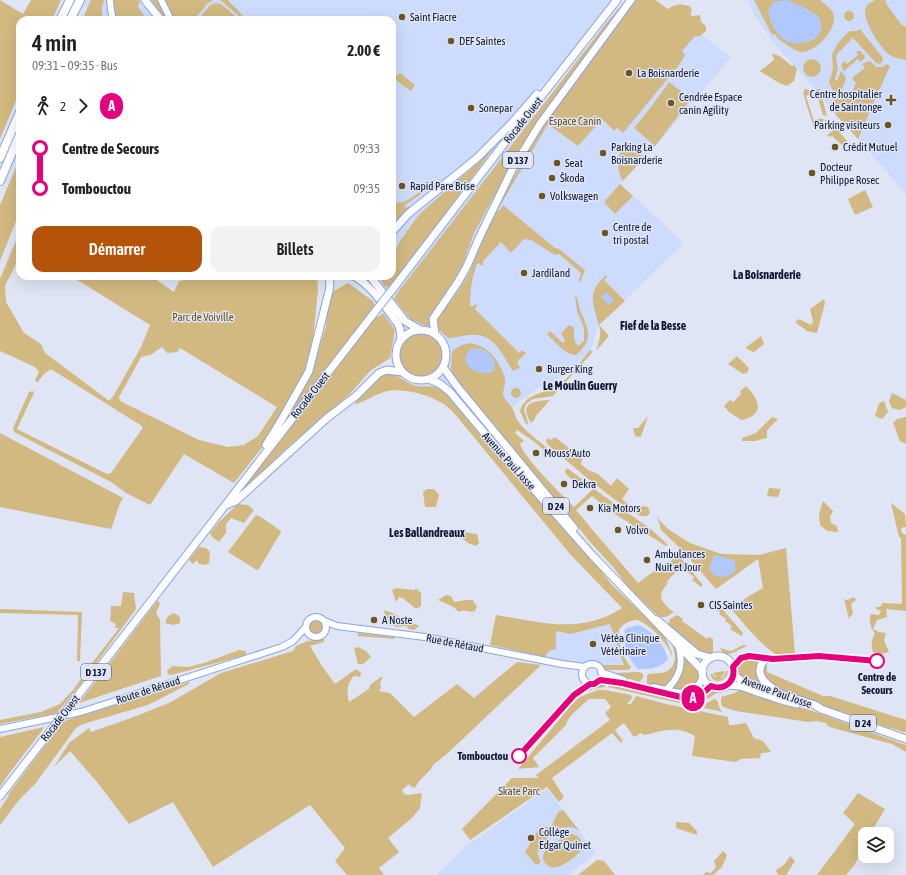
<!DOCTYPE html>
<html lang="fr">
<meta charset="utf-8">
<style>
:root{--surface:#fff;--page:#f2f2f2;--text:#222;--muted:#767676;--accent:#b45309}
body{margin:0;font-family:"Asap Condensed",sans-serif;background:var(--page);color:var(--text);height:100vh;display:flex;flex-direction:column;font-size:15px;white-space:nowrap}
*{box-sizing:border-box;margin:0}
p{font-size:13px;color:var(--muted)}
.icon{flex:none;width:22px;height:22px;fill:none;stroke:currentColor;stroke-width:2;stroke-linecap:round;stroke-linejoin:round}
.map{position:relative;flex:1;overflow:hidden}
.side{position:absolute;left:16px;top:16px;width:380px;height:264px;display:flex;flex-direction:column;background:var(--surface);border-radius:12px;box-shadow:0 4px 16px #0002}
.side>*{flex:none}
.badge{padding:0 8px;border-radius:13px;font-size:14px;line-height:26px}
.buttons{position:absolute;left:858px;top:827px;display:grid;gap:8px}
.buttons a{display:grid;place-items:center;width:36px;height:36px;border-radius:8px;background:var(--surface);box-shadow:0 4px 16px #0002;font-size:20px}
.map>.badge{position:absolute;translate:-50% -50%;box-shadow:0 0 0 2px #fff}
.legs{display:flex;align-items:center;gap:6px;height:44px;padding:0 16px;font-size:13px}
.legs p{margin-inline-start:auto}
.overview{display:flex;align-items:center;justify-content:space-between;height:68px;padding:0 16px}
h1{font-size:22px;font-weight:600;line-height:30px}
.action{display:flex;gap:8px;margin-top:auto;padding:8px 16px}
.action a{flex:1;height:46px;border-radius:12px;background:var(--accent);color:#fff;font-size:16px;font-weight:600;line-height:46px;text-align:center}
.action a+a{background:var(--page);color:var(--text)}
ul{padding:0 16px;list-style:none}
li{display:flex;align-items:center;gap:14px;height:40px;font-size:15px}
li i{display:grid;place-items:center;width:6px;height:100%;margin:0 5px;background:currentColor}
li i::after{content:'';width:10px;height:10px;margin:-5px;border:3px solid;border-radius:50%;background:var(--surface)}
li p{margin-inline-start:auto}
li:first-child i{background:linear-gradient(#0000 50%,currentColor 0)}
li:last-child i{background:linear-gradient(currentColor 50%,#0000 0)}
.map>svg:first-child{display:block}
</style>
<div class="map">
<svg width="906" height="875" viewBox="0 0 906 875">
<rect width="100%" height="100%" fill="#dfe5f4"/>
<path fill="#cddbfc" d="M67,0H620L524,105L538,117L548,124L655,0L731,57L655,147L620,184L684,243L597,327L592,348L576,366L564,373L554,384L539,387L479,433L449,396L429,385L418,386L412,384L404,381L398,375L390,358L395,330L360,283L329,276H392V20H107L105,15Z
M748,0H882L892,56L906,60V194L770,38L755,16Z
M883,0H906V27L901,24Z
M610,624L625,665H601L596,662L590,661L583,665L545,657L549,651L556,631L570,634Z
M547,789L596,853L568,875H438L437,874L465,847Z"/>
<path fill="#d2b981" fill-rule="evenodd" d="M0,0L23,14L31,0H61L52,20H20V91L0,139Z
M91,0H104C102,7 100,14 105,20H82Z
M113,0H139L140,1L138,7L147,20H116L113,12Z
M151,0H158L168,20H166Z
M165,0H213L207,4L194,20H175Z
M220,0H228L247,20H244Z
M626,0L538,122L516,156L474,233L457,281L431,328L410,319L394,299L398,292L607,22Z
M634,0H655L668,9C676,3 680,4 690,6L692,11L690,14L692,16L700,15L701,22L706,26V31L700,36H695L682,51L685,54C685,58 672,75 669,77L623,133L617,128L614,131L602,119L578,146L548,124L497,211L500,210L503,205L555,248L559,249L585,270L580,283L579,280L581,273L559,254L555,255L531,240L524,239L511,253L501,242L483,261V265L482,266L479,263L477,264C472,277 470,291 470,306L472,307L476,304L477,306L475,309L519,353L522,350L526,353L517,362L520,368L513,371C503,357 497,337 477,335C467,334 458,338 448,338L439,330L437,323L438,316L442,310L452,299L460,288L470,271L479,245L495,210L539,133Z
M754,0H820C824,4 831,8 833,13C839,27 817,52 802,52C797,52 790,47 786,44C781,41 777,39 775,34L772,35Z
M875,0H887L885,2L901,24L906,27V60C900,59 892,57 888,54C878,45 864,22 865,9L868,4Z
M215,3L221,4L240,20H198L210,5Z
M844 16a5 5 0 1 1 10 0a5 5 0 1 1-10 0Z
M860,29L883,58L882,62L880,64L876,63L854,39L852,37L851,39V40L838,53L836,56L838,69L835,79L837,81L841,71L846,78L840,95L850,99L856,82L852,80L854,76L865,68L862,64L870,61L876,67H882L887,64L890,66L858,139L835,114L834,93L829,82L831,77L833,68L832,54L838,43L847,33L850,31H857Z
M856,51H860L865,56L864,59L860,62L858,59L844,71L841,66L844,61L847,64L858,55Z
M772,53L781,57L792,66L794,65L797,69L794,81L787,86L779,83L760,71L774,60Z
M803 68a9 9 0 1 1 18 0a9 9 0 1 1-18 0Z
M392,71L397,76L400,73L415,85L411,91C405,86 392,80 392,71Z
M669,82L691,99L655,146L634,128L651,107Z
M805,89L811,90L820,89L821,91L820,94H818L816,92L806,96L815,124L818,119C828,116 842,135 849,143L844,147L832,136L830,137L827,135L833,130L824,120L814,128L803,93Z
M822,97L827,116L823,115L818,98Z
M625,140L644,158L623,181C614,165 619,156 625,140Z
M499,141L392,286L385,287L379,276H392V253L395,250L402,238L418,216L425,209L480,161Z
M20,158V211L0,261V205Z
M620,184L633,196L615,214L604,202Z
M425,189L427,190L405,205V208L411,206L392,227V204L395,206L397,203L404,202Z
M865,190L873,207L855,215L848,199Z
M20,231V256L5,286L6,302L24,333L41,344L45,353L108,400H110L114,395L141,347L150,325L71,276H151L174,292L179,281H182L184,276H317L318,289L313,341L308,365L268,440L234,483L184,454L150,505L126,493L111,482L14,432L13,428L29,392L33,391L34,393L17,429L107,474L111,473L142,429V426L51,369L44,374L37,383L35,380L39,372L35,367L0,351V279ZM162,347L167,353L177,352L180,348L277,407L258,436L244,445L228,447L199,440L120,401L119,397L141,357L150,355Z
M606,275L607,277L604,280L625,301L599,325L609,336L596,351C598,344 601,338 600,330C599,325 597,320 596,315C590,296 592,289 606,275Z
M348,283L373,301L378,317L383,313L395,330L390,358L370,371L350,394L288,447L244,490L243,489L311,374L326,326L327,312L332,292Z
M575,295C579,299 578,304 580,310C588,329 595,339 576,355C565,355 555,341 547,334L550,331L563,343L565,341L561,333L569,325L573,327C576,335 571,338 578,346L584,341V328L577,311Z
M824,299L825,303L817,333L807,331L795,322L799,319L811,325L813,321L810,309Z
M399 355a22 22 0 1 1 44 0a22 22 0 1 1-44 0Z
M761,336L764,344L754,352L745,348Z
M469,343C487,344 501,362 505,379C506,384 503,389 503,394C504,400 511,404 513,410C515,413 515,417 518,421C527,435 547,444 554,457L552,458L536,443L517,430L515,433L524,441L520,444C525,459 561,494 574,507L592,490L594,489L652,530L668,545L666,546L610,511L592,496L576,510L591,528L638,583L668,561L669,563L672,560L671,555H678L703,585L701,587L692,580L694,577L680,567C675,573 671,576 667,582L668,583C666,586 663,589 662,591C658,600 668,608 674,612L666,617H659L630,590L614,568L591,543L453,375L451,368L452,351L462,345Z
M590,350L593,352L592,353L553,396L533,399L526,404L524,410L529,426L525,422L520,411C525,393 544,394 557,386C569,379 581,361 590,350Z
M737,356L749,368L747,373L743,374L728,364Z
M391,373C399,376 404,381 411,384C425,390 431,381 446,393L495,453L538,498L593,560L612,585L668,638L666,639L672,653V656C669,645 647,620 635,620C628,621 622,625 619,630C619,644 621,656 631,667L630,669L628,670H606L601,665H624L610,624L570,634L556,631V649L549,651L545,657L490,645L496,615C540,622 581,635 622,608L570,554L468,430C460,421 452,408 440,402C426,394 399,387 384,392C374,395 366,401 356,404L355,403L380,375Z
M746,386C760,400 765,415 741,420L729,412L724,406L730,400L733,402L741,394L740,391Z
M511 393a5 5 0 1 1 10 0a5 5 0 1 1-10 0Z
M892,393L906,400V407L900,410L892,408L889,402Z
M462,398L485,426L544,494L507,455L460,399Z
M550,400L535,417V419L531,423C519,403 532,401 550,400Z
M884,401L888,412L882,419L875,416L879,403Z
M648,416L641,437L635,436L633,428H638Z
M772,417L778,419L767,430V438L755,441H742V438L756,433Z
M906,417V444L900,441L893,423L897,419Z
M0,433L123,498C118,505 115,520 111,529L0,507Z
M555,437L582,459L581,464L588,470L598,474L611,486L617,478L629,489L622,499L636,510L643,506L648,507L650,513L647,516H641L614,499L586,477L548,445L546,441L548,438L551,440Z
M567,468L587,483V487L583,489L581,488L566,474L565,471Z
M769,488L781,489L778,497L767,496Z
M427,489H434L439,495L436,507H425L423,492Z
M823,501L833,511L830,517L831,523L837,526L838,532L827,531L820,525L819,514Z
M891,503L905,514L906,527L901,528L902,533L906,535V611L886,609L887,617L877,620L873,629L879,632L886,633L884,640L889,652L881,654L873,652C871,645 871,640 875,634C871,628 868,621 871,614L879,615L881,611L876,609V607H880L883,603L902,604L901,538L899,537Z
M238,504L248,505L254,510L244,523L231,518L226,524V533L219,542L212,537L210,533L219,522Z
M256,515L261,517L281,531V532L259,569L257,570L228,552Z
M657,516L660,521L668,529L690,543L721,554L759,555L786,548L795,654C791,655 784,657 780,656C765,651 742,621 731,609L749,596L763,588L758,559L716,589L682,550L661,530Z
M462,532L477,534L479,543L476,546L468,543L458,535Z
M199,547L206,548L210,552L209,563L206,565L199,564L197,560L193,564L189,560Z
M396,588L414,590L417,588L418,591L421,592V606L416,609L404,599L399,597L396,602L392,590Z
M123,592L134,593L136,609L81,684L57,713L0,724V720L41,712L60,704L73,690L93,662L119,628H115L116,624L110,621L111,606H121Z
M446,595L451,596L454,602L466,600H473L474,603L477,606L475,611C469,613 465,609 459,612C454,606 445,603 438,600Z
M854,597L856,600L851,604L853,613L849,619L844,599L847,600Z
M158,600L160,604L156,613L160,620L161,676L79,703Z
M716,602L743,633L742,636H741L730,629L732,626L725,621L726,619L719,614L720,612L712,607Z
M0,609L82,612L80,661H77L78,615L0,613Z
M384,610L392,613L419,626L414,630L409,629L406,626L396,627L386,622Z
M174,613L180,617V623L173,625L165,623L168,616Z
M677,615L683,619L682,621L707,639L708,637L713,639V652L709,655L698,653L668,626L670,619Z
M308 626a8 8 0 1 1 16 0a8 8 0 1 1-16 0Z
M358,633L394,637L395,639L358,636Z
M324,639V642L310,646L322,666L335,684L356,669L361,673L360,677L354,676C346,684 347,692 349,702L369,689L370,685L381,677H383L380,683L381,688L379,691L390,693L414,717L457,684L474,698L517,662L541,665L449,752L433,765C430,773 420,777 415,788L410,786L409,784L402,790L404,794L407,795L422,793L420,808L413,817L388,838L399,852L379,868L384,875H347L335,861L345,848L310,805L213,867L173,802L129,824L97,782L70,751L54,767L69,743L89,728L91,732L131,718L169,703L221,673L293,651L296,646L308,641Z
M671,642L673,643C680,655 680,664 674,677C671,682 668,686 663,688L647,684V676L649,674C655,673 664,674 669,670C678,663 675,651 671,642Z
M743,645L747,646C738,649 726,661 720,648L731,651Z
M358,647L366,651L371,657L363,664H358L354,648Z
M239,650L246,651V655L171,675L168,674L167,671L172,666L189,667L207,662Z
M683,654C691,663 702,671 698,684L687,692L669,688Z
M752,659L762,660L765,686C753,683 740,682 738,667C741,661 745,660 752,659Z
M767,664V672L823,696H830L906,720V732H903C878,723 775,697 765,678C762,673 764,667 767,664Z
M724,671V674L720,678L724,676L726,671L725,676L719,680L725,677L726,671H728C727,679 721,683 714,680L709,674L711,675L712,673L714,676L717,678L713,673Z
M640,672L643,674V677L640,682L612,674L614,673Z
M189,682V684L148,705L83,724L76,728L35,784L19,800L0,825V809L8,797L9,793L64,721Z
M605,682V687L593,689L582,694L589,686Z
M608,682L688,701L701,698L711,692H718C707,700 697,705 684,704L608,687Z
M741,689L790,705L810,710L903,744L906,745V752L892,744L833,728L828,726L826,723L817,721L808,722L776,717L736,711L723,707L721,703V697L735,693Z
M598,690H605L631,695L632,698L627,704H631L636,696L666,704L728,717L729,725H733L746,723L754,738L763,741L771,752L761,753L760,758L741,759L735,762L693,756H692L695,736C676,725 663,731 644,735L641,733L634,737L624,723L615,730L623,741L621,742L622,744L612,733L552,778L564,797L559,802L547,787L470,840L462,829L512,778H539L536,775L610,720L605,713L611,707L605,699H589C582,706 568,715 566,725L533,758L539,767L518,769L574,702L580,697Z
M714,699L717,700L720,709L723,712L700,707Z
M44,727L41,732L8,775L0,787V737Z
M858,793L885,809L870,834H865V844L855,864L846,875H817L855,824L843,813Z
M563,810L579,830L572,827L556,828L539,849L537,853L541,862L536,865L525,852L540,827H551L558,812Z
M676,822L689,823L697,831V835L676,828Z
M567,834C579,832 586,843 579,853C571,860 554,875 545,863C542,859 543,855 545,851Z
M723,851L727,855L722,867L713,875H703L706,872L711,873L716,867L714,861Z
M790,856L795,861L786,875H778L776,870L785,864Z
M597,860L604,861L615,875H578Z"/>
<path fill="#b0c8fe" d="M785,0C795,2 802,6 810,11C813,13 816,14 818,16C820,18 821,22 821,25C821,29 821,33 818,36C812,43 796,45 788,42C777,37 770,23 768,12L773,2Z
M606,292L614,300L609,305L601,297Z
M471,349C474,349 478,348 481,349C488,350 499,363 494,370C486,380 453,366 471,349Z
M714,555L734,560L736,570C729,577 725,578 715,576L709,569Z
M637,625C650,628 666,646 668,659C660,669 651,669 638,669C627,657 623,645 625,629Z"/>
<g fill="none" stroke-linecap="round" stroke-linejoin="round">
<defs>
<path id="secondary" d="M110,0L111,10L113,20
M161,0L171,20
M306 627a10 10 0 1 1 20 0a10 10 0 1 1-20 0Z
M324,621L337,626L425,637L562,664L585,667
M582 674a10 10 0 1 1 20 0a10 10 0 1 1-20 0Z
M601,672L624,680
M600,680L622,683L689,699L701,694L711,686
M653,687C675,691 693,703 703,676
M666,690C680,678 684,662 678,645
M0,729L81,712L282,647L293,641L306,627"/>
<path id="primary" d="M145,0L161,20
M392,232L408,214L477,158L510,125L537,94
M354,276C373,287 385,307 398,324L400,329L401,339
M370,276L405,321L419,329
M395,286L503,145L617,0
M396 355a25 25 0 1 1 50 0a25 25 0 1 1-50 0Z
M435,334L433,319L458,282L467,266L480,236L513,168L540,124L631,0
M443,367L459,389L574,528
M429,379L440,384L450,392L492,442L592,555L703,671
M266,445L282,419L309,371L329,291L330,285L329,276
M226,505L236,501L327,418L356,396L379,373L387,370L402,372
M657,620L697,654L711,658
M702 672a16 16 0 1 1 32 0a16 16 0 1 1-32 0Z
M766,658C753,672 763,682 775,690
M734,675L742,681L756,686L815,705L821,709L906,739
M727,685L740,686L778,699L797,704
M69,707L374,313
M0,796L55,725"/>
<path id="motorway" d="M60,20L70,0
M70,20L80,0
M0,158L20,112
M0,181L20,134"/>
</defs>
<use href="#secondary" stroke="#87a5ec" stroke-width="8"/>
<use href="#primary" stroke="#87a5ec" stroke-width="9"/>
<use href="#motorway" stroke="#87a5ec" stroke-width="10"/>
<use href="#secondary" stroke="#fff" stroke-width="6"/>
<use href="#primary" stroke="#fff" stroke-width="7"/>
<use href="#motorway" stroke="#fff" stroke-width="8"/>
<defs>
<path id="primary-bridge" d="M374,313L395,286
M55,725L69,707"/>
</defs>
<use href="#primary-bridge" stroke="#87a5ec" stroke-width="9" stroke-linecap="butt"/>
<use href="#primary-bridge" stroke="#fff" stroke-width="7"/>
</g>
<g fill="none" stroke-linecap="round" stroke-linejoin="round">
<defs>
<path id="line-1" d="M519,756L574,695L590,684H594L600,680L622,683L689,699L702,694L711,686C724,691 736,682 733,667L741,658L749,656L773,659L819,656L877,661"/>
</defs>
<use href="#line-1" stroke="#fff" stroke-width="9"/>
<use href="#line-1" stroke="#e6007e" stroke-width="6"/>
</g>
<g fill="#6a5524" stroke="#dfe5f4" stroke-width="1.5">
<circle cx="402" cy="17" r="4"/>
<circle cx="451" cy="41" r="4"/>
<circle cx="629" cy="73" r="4"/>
<path d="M889 94h4v4h4v4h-4v4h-4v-4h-4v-4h4z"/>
<circle cx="671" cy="103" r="4"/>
<circle cx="471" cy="108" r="4"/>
<circle cx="888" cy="125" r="4"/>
<circle cx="835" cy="147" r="4"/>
<circle cx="603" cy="153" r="4"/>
<circle cx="557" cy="163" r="4"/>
<circle cx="812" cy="173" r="4"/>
<circle cx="552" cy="178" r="4"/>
<circle cx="402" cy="186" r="4"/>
<circle cx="542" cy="196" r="4"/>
<circle cx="605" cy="233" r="4"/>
<circle cx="524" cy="273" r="4"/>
<circle cx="539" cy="369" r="4"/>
<circle cx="536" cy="453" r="4"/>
<circle cx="564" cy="484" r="4"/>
<circle cx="590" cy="508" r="4"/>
<circle cx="618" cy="530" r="4"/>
<circle cx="647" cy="560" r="4"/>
<circle cx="701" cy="605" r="4"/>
<circle cx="374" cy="620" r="4"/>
<circle cx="593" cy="644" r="4"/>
<circle cx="531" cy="838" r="4"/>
</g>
<g fill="#fff" stroke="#e6007e" stroke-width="2">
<circle cx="877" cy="661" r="7"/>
<circle cx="519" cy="756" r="7"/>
</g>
<g text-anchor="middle" stroke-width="3" stroke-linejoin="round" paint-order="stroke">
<g fill="#dfe5f4" stroke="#4d566c" stroke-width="1">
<rect x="503" y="152" width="30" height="16" rx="3"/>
<rect x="543" y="498" width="26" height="16" rx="3"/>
<rect x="81" y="664" width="30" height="16" rx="3"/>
<rect x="850" y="715" width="26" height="16" rx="3"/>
</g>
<g font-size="10" font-weight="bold" fill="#0e1832">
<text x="518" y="164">D 137</text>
<text x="556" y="510">D 24</text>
<text x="96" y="676">D 137</text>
<text x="863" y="727">D 24</text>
</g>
<g font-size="11" fill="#0e1832" stroke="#dfe5f4" text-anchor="start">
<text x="410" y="21">Saint Fiacre</text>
<text x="459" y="45">DEF Saintes</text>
<text x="637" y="77">La Boisnarderie</text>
<text x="882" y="98" text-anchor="end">Centre hospitalier<tspan x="882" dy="13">de Saintonge</tspan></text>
<text x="679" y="101">Cendrée Espace<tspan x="679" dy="13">canin Agility</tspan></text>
<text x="479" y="112">Sonepar</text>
<text x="880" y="129" text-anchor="end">Parking visiteurs</text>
<text x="611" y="151">Parking La<tspan x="611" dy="13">Boisnarderie</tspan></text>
<text x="843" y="151">Crédit Mutuel</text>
<text x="565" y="167">Seat</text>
<text x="820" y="171">Docteur<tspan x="820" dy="13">Philippe Rosec</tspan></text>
<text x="560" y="182">Škoda</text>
<text x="410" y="190">Rapid Pare Brise</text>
<text x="550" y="200">Volkswagen</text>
<text x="613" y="231">Centre de<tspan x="613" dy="13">tri postal</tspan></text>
<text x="532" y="277">Jardiland</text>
<text x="547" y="373">Burger King</text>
<text x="544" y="457">Mouss'Auto</text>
<text x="572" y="488">Dekra</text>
<text x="598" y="512">Kia Motors</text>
<text x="626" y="534">Volvo</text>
<text x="655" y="558">Ambulances<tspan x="655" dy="13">Nuit et Jour</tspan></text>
<text x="709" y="609">CIS Saintes</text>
<text x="382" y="624">A Noste</text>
<text x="601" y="642">Vétéa Clinique<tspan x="601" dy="13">Vétérinaire</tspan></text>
<text x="539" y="836">Collège<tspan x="539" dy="13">Edgar Quinet</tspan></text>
</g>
<g font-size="11" fill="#0e1832" stroke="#dfe5f4">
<text transform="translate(523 120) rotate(-52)" y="4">Rocade Ouest</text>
<text transform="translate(310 395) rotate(-52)" y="4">Rocade Ouest</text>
<text transform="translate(509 461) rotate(48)" y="4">Avenue Paul Josse</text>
<text transform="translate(455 643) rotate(11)" y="4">Rue de Rétaud</text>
<text transform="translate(148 690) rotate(-18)" y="4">Route de Rétaud</text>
<text transform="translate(777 692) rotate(20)" y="4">Avenue Paul Josse</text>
<text transform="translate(60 718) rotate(-52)" y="4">Rocade Ouest</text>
</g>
<g font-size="11" fill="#685119" stroke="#dfe5f4">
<text x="575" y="125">Espace Canin</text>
<text x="203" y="321">Parc de Voiville</text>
<text x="519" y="795">Skate Parc</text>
</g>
<g font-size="11" font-weight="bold" fill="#0e1832" stroke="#dfe5f4">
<text x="877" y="681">Centre de<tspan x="877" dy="13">Secours</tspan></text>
<text x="508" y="760" text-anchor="end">Tombouctou</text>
</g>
<g font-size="12" font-weight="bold" fill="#0e1832" stroke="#dfe5f4">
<text x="767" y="279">La Boisnarderie</text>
<text x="653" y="330">Fief de la Besse</text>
<text x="580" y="390">Le Moulin Guerry</text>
<text x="427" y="537">Les Ballandreaux</text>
</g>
</g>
</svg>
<div class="buttons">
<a><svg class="icon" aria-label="layers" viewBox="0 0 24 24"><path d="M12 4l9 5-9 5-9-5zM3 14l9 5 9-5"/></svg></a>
</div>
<b class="badge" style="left:693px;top:698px;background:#e6007e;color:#fff">A</b>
<section class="side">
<div class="overview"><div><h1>4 min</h1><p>09:31 – 09:35 · Bus</p></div><b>2.00 €</b></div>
<div class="legs"><svg class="icon" aria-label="walk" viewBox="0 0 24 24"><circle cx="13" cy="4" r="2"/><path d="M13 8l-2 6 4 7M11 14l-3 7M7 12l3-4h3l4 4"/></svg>2<svg class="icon" aria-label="forward" viewBox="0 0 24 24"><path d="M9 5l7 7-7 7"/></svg><b class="badge" style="background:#e6007e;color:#fff">A</b></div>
<ul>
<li><i style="color:#e6007e"></i><b>Centre de Secours</b><p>09:33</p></li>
<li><i style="color:#e6007e"></i><b>Tombouctou</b><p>09:35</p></li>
</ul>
<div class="action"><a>Démarrer</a><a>Billets</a></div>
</section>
</div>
